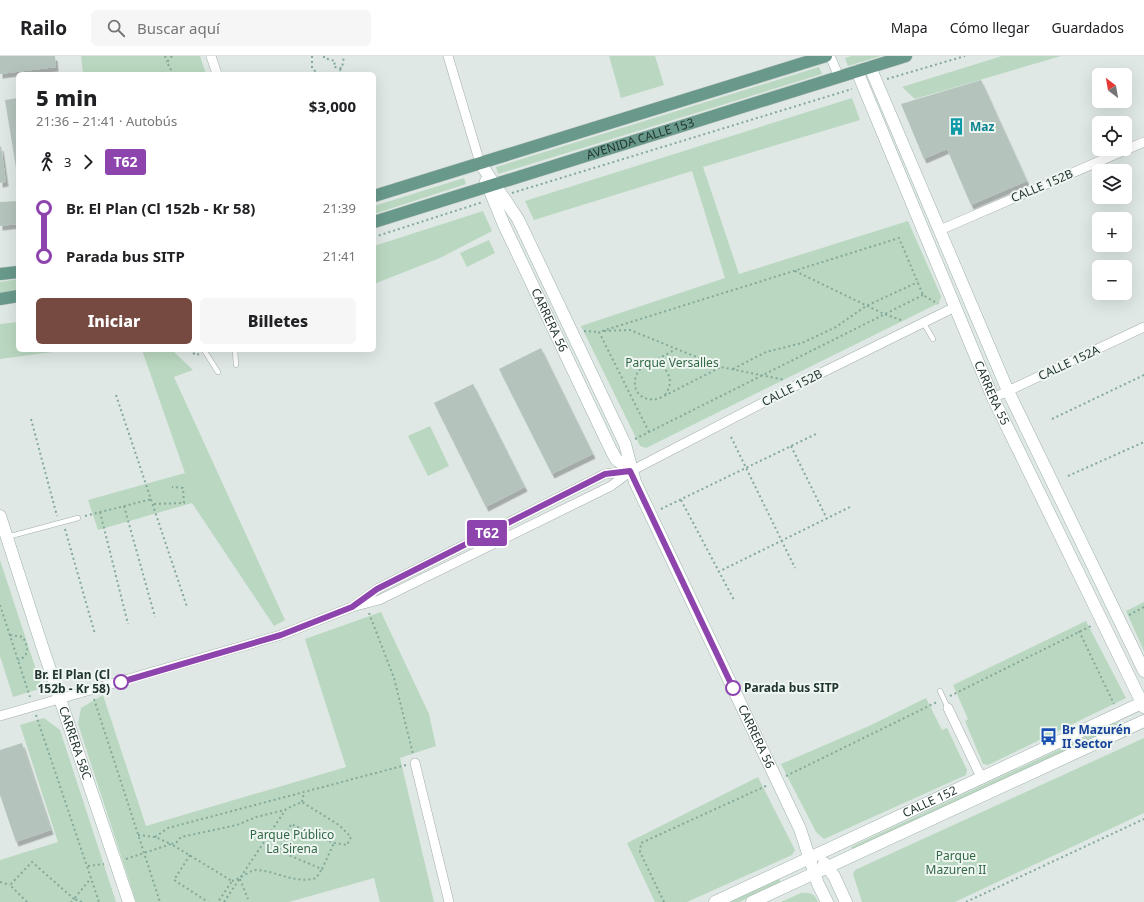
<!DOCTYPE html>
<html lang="es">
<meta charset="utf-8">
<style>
:root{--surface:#fff;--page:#f6f6f6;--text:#202124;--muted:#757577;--line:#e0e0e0;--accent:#774a41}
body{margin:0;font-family:"Noto Sans",sans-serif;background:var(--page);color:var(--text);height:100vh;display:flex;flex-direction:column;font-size:15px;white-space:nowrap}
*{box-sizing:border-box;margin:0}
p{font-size:13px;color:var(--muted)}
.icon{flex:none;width:22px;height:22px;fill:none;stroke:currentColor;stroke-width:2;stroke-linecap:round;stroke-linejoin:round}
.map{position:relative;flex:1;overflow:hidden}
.details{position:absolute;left:16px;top:16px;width:360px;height:280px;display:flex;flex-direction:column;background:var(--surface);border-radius:6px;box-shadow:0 4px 16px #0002}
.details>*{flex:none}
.badge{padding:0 8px;border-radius:3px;font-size:14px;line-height:26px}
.needle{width:26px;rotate:329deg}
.fabs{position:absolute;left:1092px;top:12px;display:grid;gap:8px}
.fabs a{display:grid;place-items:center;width:40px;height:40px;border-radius:6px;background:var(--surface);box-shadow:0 4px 16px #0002;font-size:20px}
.map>.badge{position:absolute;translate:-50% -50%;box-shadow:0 0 0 2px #fff}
.legs{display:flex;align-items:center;gap:6px;height:44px;padding:0 20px;font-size:13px}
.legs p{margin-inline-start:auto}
.head{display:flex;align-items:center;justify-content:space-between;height:68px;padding:0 20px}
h1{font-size:22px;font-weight:800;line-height:30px}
.action{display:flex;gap:8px;margin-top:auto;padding:8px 20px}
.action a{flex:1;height:46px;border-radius:6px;background:var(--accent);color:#fff;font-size:16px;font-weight:800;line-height:46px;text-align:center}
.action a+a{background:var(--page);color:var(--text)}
ul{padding:0 20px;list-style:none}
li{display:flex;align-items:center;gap:14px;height:48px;font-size:15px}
li i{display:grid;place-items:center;width:6px;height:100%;margin:0 5px;background:currentColor}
li i::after{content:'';width:10px;height:10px;margin:-5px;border:3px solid;border-radius:50%;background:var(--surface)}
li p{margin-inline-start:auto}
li:first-child i{background:linear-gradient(#0000 50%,currentColor 0)}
li:last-child i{background:linear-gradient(currentColor 50%,#0000 0)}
header{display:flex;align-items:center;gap:24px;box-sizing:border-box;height:56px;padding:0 20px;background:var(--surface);border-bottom:1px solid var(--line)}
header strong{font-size:19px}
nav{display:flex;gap:22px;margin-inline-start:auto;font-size:14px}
.search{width:280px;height:36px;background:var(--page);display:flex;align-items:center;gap:10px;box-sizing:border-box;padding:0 14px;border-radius:6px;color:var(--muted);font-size:15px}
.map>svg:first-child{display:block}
</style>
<header>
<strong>Railo</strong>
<div class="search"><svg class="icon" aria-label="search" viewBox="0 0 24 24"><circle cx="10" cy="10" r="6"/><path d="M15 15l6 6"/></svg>Buscar aquí</div>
<nav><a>Mapa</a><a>Cómo llegar</a><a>Guardados</a></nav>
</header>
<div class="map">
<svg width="1144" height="846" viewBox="0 0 1144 846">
<defs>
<filter id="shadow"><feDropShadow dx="2.5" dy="4.5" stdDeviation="0" flood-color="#0004"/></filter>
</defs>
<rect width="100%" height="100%" fill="#dfe8e4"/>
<path fill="#bad8c1" d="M81,0H200L206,18H83Z
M609,0H655L664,29L621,42Z
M852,0H881L848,10L845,2Z
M1002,0H1061L915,43L902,31Z
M819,11L822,18L498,118L496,111Z
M852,42L860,64L703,111L739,218L908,165L941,240L939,247L646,392L640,390L581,270L725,222L692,115L534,164L525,145Z
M464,122L466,128L374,158V150Z
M483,155L492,175L440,202L374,228V190Z
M489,184L495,197L467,211L460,197Z
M18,223V235L0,237V226Z
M18,266V294H68L0,303V268Z
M142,294H172L193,314L174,321L285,564L274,570L192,447L98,474L88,444L185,417Z
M430,370L449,410L428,420L408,380Z
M0,504L42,632L13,641L0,600Z
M1144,546V595L1126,555Z
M381,556L429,658L436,690L400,702L434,846H380L374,822L289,846H136L78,668L81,652L103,639L146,770L346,711L305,583Z
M1086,565L1126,642L988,709L983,708L965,665L968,663L953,629Z
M926,642L942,674L947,672L967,714L966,719L824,783L816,776L781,708L869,670Z
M44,662L60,674L116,846H0V804L58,786L20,669Z
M1120,665L1122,670L854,795L851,791Z
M1144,682V757L955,846H862L853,818L855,814Z
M758,721L795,794L792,799L687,846H655L627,787Z
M779,823L781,827L739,846H729Z
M801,837C810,836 815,838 818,846H781Z"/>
<path fill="#b5c3bd" filter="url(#shadow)" d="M0,0H55L56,11L0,18Z
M981,24L1027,125L971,149L947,93L924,103L901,48Z
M18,42V118H17L5,44Z
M1,90L6,126L0,127V91Z
M18,145V168L0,170V146Z
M541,292L593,398L552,418L499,313Z
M473,328L525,431L486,451L434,347Z
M22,687L51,774L16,786L0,739V694Z"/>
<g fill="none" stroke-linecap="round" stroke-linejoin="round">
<defs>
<path id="lane" d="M923,266L933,283
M204,294L218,316
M235,294L236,309
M7,481L78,462
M940,635L948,652"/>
<path id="street" d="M211,0L217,18
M448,0L480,107
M830,0L839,21
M940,174L1144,86
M993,342L1144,271
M355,549L377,533L605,418L629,415
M948,652L982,723
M0,660L281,579L352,551L379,544L611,430L631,415L801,327L955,251
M415,707L449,846"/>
<g id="secondary">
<path d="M870,11L1008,335L1144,615"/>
<path id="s1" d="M857,15L993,342L1144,651"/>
<path id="s2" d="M480,107L518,163L625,388L635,426L800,773L818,828L827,846"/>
<path id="s3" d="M486,125L504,169L611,394L616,403L631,415"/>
<path id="s4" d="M0,460L43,593L129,846"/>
<path d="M824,807L834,820L846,846"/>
<path id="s5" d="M715,846L1144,646"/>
<path d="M752,846L1144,665"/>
</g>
<g id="primary">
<path d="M374,140L826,0"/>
<path id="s6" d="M374,166L906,0"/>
<path d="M0,218L18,216"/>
<path d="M0,243L18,240"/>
</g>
</defs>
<use href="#lane" stroke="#a3afaa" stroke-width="5.5"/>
<use href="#street" stroke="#a3afaa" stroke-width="10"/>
<use href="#secondary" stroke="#a0b3ab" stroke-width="13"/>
<use href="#primary" stroke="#bdc3c1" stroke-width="13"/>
<path stroke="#83a99b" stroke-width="2" stroke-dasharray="2 3" stroke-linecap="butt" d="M165,0L167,6
M172,0L167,6L173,18
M312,0V12L318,18
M324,0V2L335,5L334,11L342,12L344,0
M336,18L342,12
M887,23L965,0
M512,137L852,33
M374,181L483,146
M795,215L884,258L904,265
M584,275L599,276
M604,275L630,274L721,311L785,324
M189,294L196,299L199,298
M649,308L676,293
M733,313L766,296L802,287L836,271L866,250L918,226
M116,339L187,551
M665,339C670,332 672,324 667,316C665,312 661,310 657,309C632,301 623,348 658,343L721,311
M31,363L57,460
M1052,363L1144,319
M649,376L599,276L899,182L923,239L938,248
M731,381L795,512
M635,383L923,239
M791,390L827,463
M1068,420L1144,386
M681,444L734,544
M154,448L184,447L183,432L172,431
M124,450L155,561
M661,453L816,378
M100,456L128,568
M85,460L152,443
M65,473L95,578
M718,516L852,450
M0,549L30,641
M369,557L394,622L413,698
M1129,559L1144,551
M1079,575L1114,648
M10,579L23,581C28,591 30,600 18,604
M950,640L1093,569
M94,643L160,846
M36,659L99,846
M786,720L937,646
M302,746L304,736
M138,779L155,781L171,788L176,787L181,781L237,769L256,761L285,754
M155,781L168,772L406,709
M190,799L174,824L208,846
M126,803L171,788L232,825L218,846
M88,810L104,808
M240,823L248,843
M232,825C240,823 251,813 258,814C278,816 296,828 316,822L322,813
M0,826L10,829
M27,846L10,829L32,806L74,843L71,846
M82,846L74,843L91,822
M224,846L286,753L302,746L339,769L351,781L347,789L334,787L291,768L279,795L322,813L334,787
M664,846L640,796L641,787L768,729
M966,846L1144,763"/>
<use href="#lane" stroke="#fff" stroke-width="4.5"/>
<use href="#street" stroke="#fff" stroke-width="9"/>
<use href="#secondary" stroke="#fff" stroke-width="12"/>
<use href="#primary" stroke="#68998a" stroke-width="12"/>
</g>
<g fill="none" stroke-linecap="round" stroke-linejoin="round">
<defs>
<path id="line-1" d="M121,626L281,579L352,551L377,533L605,418L630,415L733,632"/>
</defs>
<use href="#line-1" stroke="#fff" stroke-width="9"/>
<use href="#line-1" stroke="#8e44ad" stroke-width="6"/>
</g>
<defs>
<symbol id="building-bare" viewBox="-9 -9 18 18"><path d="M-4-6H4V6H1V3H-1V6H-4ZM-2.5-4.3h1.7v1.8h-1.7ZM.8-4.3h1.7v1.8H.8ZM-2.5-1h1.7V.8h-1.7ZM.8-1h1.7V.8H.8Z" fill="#0f9aa8" stroke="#eff6f2" stroke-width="2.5" paint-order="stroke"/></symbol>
<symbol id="bus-bare" viewBox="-9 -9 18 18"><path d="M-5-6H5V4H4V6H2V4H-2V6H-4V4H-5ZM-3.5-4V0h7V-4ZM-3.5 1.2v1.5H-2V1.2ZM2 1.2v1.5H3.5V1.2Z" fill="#1a4fb4" stroke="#eff6f2" stroke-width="2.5" paint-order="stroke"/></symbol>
</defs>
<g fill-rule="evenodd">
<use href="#building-bare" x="944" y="58" width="25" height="25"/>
<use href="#bus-bare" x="1036" y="668" width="25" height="25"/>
</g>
<g fill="#fff" stroke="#8e44ad" stroke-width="2">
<circle cx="121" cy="626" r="7"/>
<circle cx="733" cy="632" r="7"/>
</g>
<g text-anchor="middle" stroke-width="4" stroke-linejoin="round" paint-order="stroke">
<g font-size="12" font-weight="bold" fill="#0d838f" stroke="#eff6f2" text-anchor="start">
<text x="970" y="75">Maz</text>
</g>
<g font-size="12" fill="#223630" stroke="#eff6f2">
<text dy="4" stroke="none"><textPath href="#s6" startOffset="279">AVENIDA CALLE 153</textPath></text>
<text transform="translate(1042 130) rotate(-23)" y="4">CALLE 152B</text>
<text dy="4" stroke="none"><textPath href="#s3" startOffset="153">CARRERA 56</textPath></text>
<text transform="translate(1069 307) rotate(-25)" y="4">CALLE 152A</text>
<text transform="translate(792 332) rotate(-27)" y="4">CALLE 152B</text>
<text dy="4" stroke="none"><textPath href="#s1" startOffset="349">CARRERA 55</textPath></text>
<text dy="4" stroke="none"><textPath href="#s2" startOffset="638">CARRERA 56</textPath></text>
<text dy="4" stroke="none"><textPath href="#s4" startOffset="239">CARRERA 58C</textPath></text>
<text dy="4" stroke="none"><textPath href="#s5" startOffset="237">CALLE 152</textPath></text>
</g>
<g font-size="12" fill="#316844" stroke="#eff6f2">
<text x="672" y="311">Parque Versalles</text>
<text x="292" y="783">Parque Público<tspan x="292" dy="14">La Sirena</tspan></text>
<text x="956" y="804">Parque<tspan x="956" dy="14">Mazuren II</tspan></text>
</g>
<g font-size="12" font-weight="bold" fill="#223630" stroke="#eff6f2" text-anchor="end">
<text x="110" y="623">Br. El Plan (Cl<tspan x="110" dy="14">152b - Kr 58)</tspan></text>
<text x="744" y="636" text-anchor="start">Parada bus SITP</text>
</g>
<g font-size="12" font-weight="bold" fill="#164399" stroke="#eff6f2" text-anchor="start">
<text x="1062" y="678">Br Mazurén<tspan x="1062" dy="14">II Sector</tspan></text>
</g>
</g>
</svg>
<div class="fabs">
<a><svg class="needle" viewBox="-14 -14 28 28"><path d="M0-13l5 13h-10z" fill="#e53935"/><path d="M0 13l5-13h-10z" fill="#757577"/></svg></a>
<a><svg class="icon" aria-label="locate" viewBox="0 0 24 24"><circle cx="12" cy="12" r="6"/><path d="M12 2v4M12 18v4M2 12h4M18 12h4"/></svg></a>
<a><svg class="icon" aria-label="layers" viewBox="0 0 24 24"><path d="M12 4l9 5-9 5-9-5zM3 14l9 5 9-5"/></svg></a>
<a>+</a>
<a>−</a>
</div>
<b class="badge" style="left:487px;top:477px;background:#8e44ad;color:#fff">T62</b>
<section class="details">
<div class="head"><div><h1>5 min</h1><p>21:36 – 21:41 · Autobús</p></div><b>$3,000</b></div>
<div class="legs"><svg class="icon" aria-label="walk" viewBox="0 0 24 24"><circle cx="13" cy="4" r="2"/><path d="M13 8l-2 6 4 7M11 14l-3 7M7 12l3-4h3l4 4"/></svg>3<svg class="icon" aria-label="forward" viewBox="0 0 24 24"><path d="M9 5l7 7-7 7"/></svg><b class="badge" style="background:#8e44ad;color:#fff">T62</b></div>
<ul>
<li><i style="color:#8e44ad"></i><b>Br. El Plan (Cl 152b - Kr 58)</b><p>21:39</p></li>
<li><i style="color:#8e44ad"></i><b>Parada bus SITP</b><p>21:41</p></li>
</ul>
<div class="action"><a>Iniciar</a><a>Billetes</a></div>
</section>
</div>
